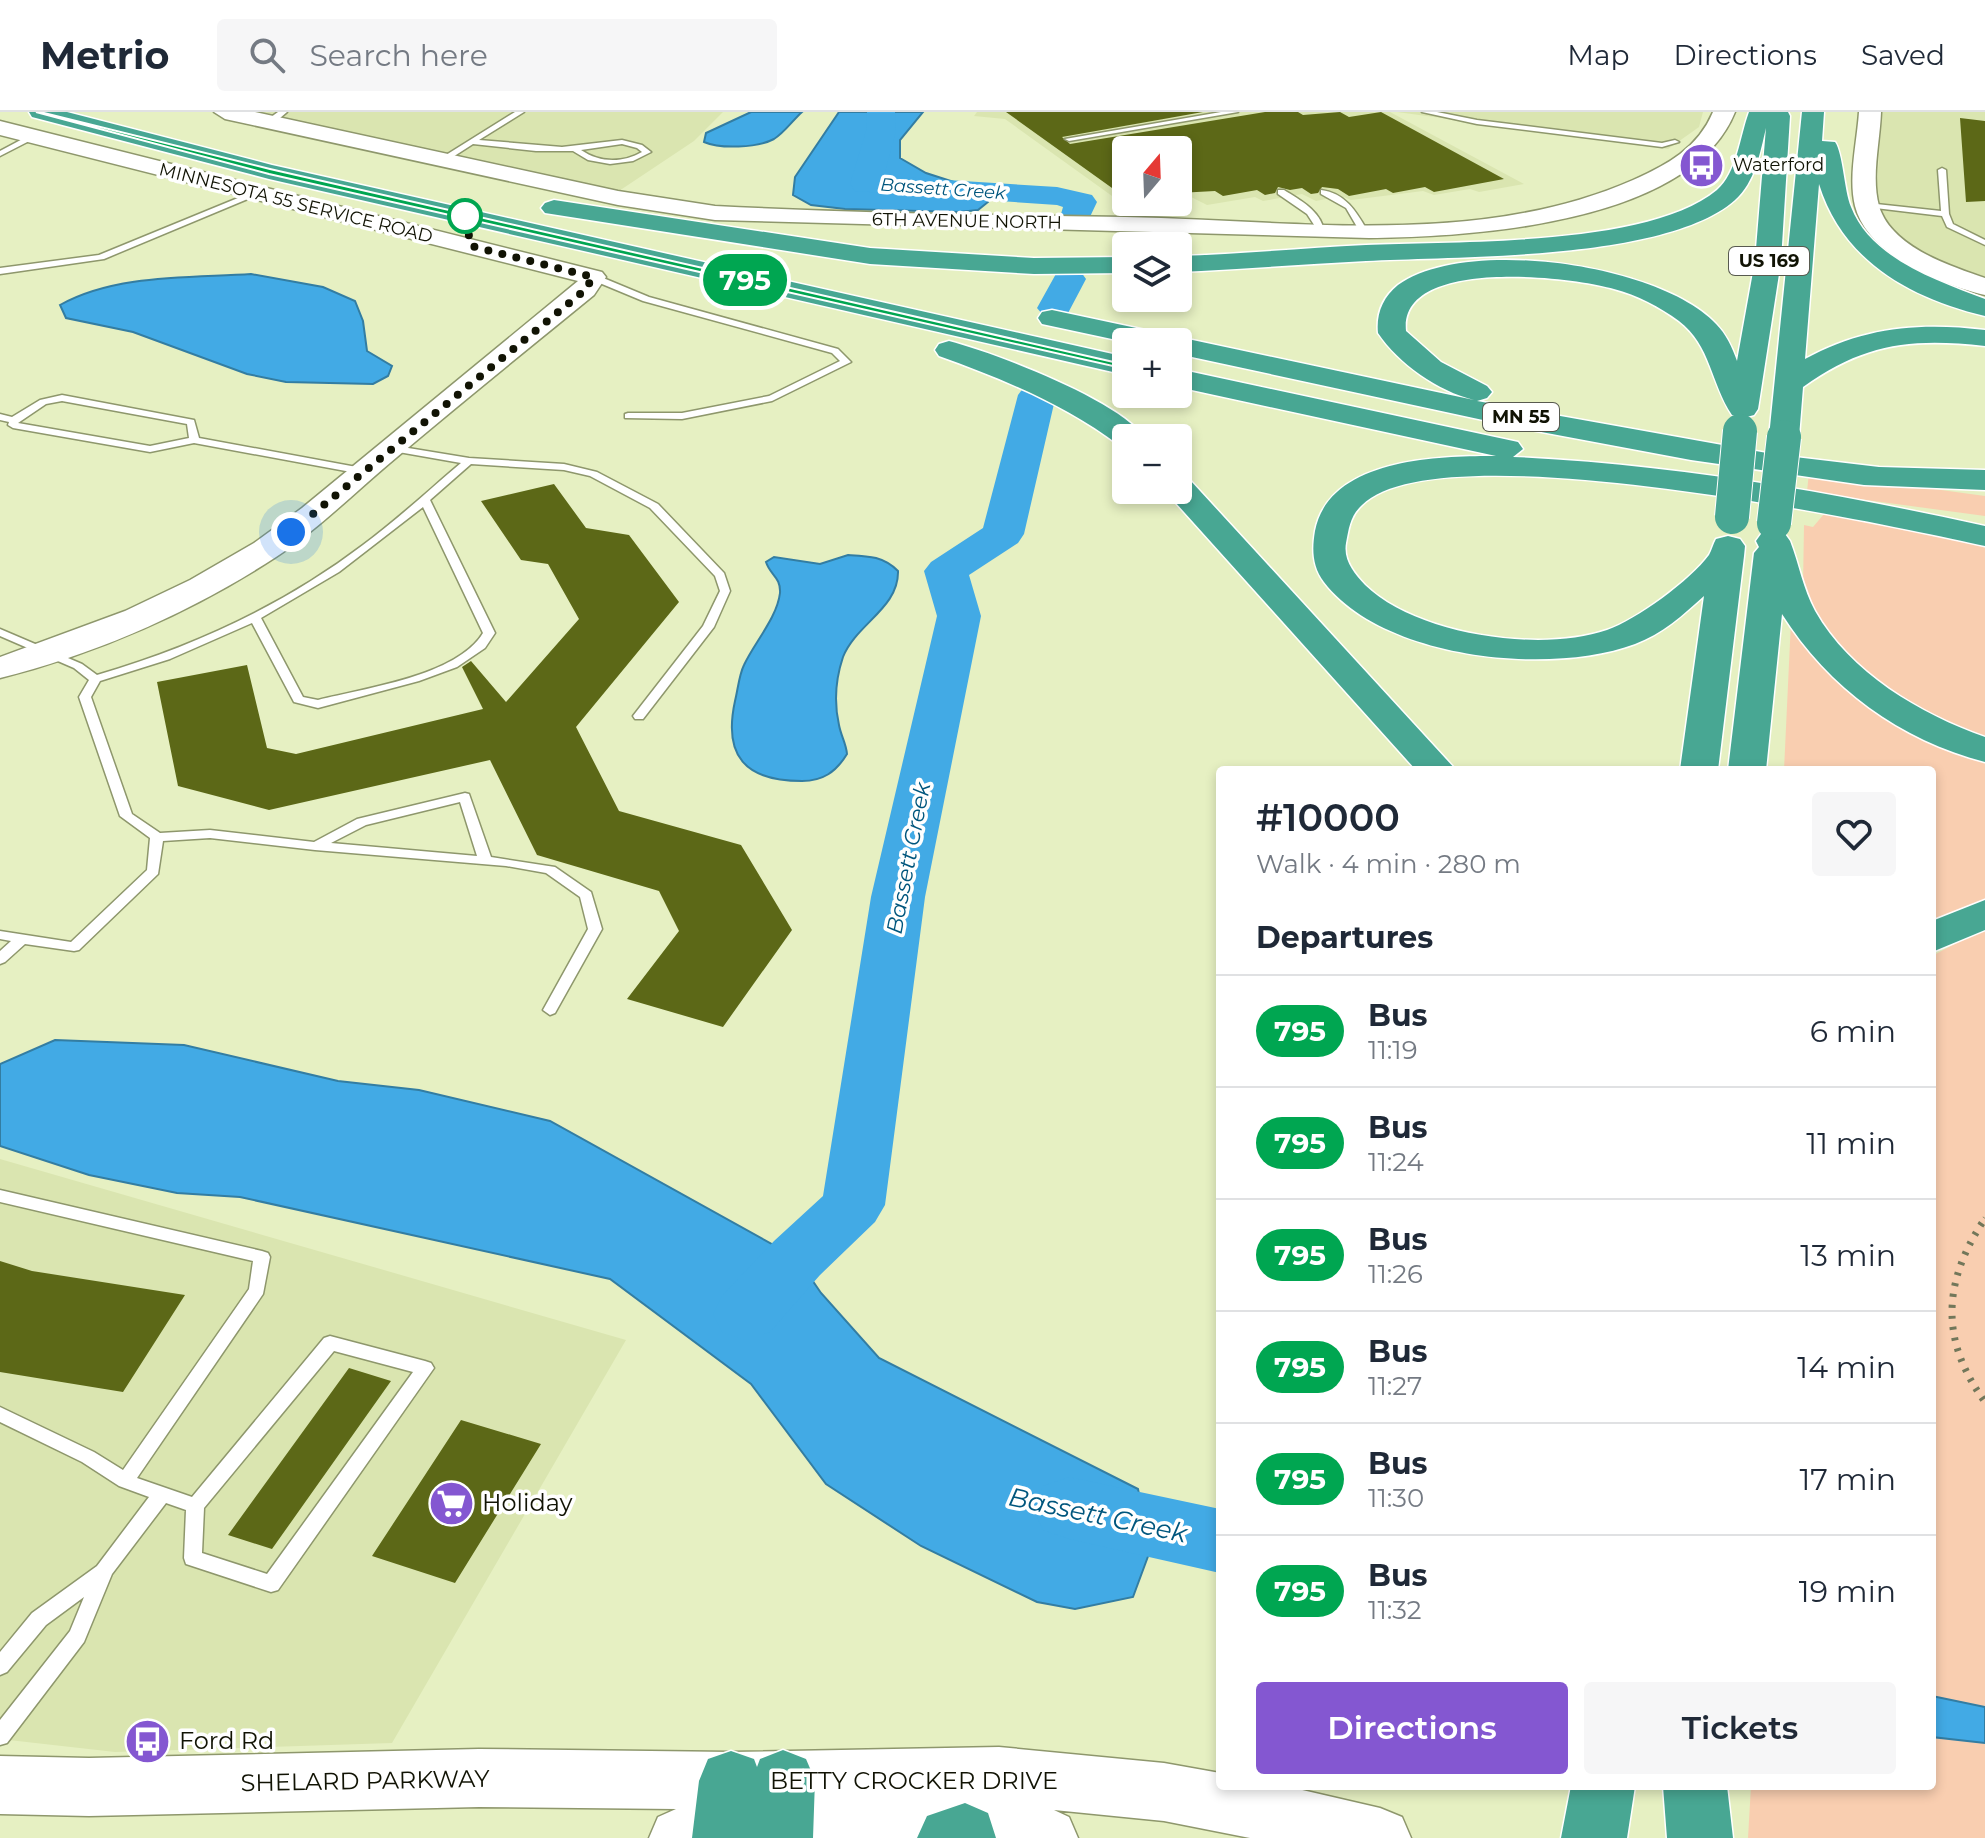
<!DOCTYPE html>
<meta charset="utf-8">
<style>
:root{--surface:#fff;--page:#f6f6f7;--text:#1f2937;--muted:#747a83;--line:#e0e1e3;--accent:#8457d1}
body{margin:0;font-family:Montserrat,sans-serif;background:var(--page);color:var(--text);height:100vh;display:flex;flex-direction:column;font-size:30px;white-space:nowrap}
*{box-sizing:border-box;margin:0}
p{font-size:26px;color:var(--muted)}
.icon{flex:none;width:44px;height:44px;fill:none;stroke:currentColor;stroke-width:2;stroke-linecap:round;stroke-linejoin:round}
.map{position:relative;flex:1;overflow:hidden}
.sheet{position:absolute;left:1216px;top:654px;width:720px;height:1024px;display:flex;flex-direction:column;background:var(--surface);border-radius:8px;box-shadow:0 4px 12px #0003}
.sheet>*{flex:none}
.badge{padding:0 16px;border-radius:26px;font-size:28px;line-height:52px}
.needle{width:52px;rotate:19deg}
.tools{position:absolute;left:1112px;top:24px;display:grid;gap:16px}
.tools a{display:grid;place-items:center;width:80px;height:80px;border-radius:8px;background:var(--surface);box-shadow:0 4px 12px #0003;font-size:40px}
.you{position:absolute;width:40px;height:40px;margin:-20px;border:6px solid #fff;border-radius:50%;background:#1a73e8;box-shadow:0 0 0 12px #1a73e833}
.map>.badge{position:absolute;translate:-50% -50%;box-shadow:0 0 0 4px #fff}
h2{padding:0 40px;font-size:30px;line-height:72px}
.round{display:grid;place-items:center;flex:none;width:84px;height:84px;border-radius:8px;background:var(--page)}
.summary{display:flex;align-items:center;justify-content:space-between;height:136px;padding:0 40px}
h1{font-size:38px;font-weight:600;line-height:60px}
.cta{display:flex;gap:16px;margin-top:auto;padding:16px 40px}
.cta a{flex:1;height:92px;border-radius:8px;background:var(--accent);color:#fff;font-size:32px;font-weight:600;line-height:92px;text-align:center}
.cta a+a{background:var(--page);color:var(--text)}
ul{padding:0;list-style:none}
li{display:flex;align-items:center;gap:24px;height:112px;padding:0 40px;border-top:2px solid var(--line)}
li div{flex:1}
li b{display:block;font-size:30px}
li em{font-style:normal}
li .badge{min-width:88px;font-weight:700;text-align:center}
header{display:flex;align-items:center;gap:48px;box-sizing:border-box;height:112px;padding:0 40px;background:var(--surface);border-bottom:2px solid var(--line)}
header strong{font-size:38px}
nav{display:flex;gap:44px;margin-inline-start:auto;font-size:28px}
.search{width:560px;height:72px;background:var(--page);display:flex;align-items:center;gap:20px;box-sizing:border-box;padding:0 28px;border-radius:8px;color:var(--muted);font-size:30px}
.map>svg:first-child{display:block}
</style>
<header>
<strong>Metrio</strong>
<div class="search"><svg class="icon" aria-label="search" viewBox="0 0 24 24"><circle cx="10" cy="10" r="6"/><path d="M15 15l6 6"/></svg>Search here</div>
<nav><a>Map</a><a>Directions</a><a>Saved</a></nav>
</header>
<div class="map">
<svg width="1985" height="1726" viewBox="0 0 1985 1726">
<rect width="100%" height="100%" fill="#e6f0c2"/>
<path fill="#dae5b0" d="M253,0H723L694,29L619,79Z
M977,0H1390L1524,72L1479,80L1470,77L1434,83L1423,79L1351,88L1341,84L1316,89L1302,82L1263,89L1255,85L1207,93L1187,83L1178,85V38H1126V90H1150L1126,94L1005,7L974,4Z
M1397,0H1703L1699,15L1668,37Z
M1882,0H1985V170L1943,153L1904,128L1884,108L1876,89Z
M0,1047L626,1228L392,1631L115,1640L0,1627Z"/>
<path fill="#f9ceb0" d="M1809,360L1985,384V404L1807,380Z
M1824,402L1985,429V630L1908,594L1829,531L1803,474L1804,413L1813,415Z
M1791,509L1809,530L1985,645V791L1932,815V658H1784Z
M1985,816V1726H1748L1751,1674H1932V844Z"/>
<path fill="#42aae5" stroke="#337da2" stroke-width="2" d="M751,0H802C793,8 784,21 774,27C757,36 720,37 704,30L706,21Z
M839,0H923L900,28V46L926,61L985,80L988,90L978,98L959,100L845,97L811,93L793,83L795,65Z
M251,162L323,175L355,189L363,209L367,239L392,254L388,264L373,272L286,270L247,262L133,220L66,206L60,193C115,162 190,166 251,162Z
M848,443C868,444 883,444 898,459C899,496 856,512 843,545C836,566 834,591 839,613C841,624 846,631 847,642C836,660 823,669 802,669C745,669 723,644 735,589C738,577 739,563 744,553C754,531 777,506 780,481C781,465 770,463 766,450L774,445L820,452Z
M55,928L184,933L338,969L419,978L550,1009L797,1146L821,1181L879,1246L1138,1377L1150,1439L1133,1485L1075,1497L1037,1490L921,1434L826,1372L751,1272L610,1167L240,1085L177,1081L89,1063L0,1034V952Z
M1932,1584L1985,1595V1631L1932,1625Z"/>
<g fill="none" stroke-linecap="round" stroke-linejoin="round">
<path fill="#42aae5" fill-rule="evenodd" d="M867,0H895L896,19L884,64L1057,75L1092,83L1097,90L1088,109L1077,112L1066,109L1061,102L1063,95L1057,93L855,79L850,72L866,19Z
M1069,157L1081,160L1086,167L1067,203L1055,207L1043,203L1037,196L1057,160Z
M1037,272L1050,275L1056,283L1024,422L1018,431L969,463L981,504L925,785L885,1093L875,1110L820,1163L770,1220L746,1228L722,1220L713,1202L722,1184L774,1129L823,1084L871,785L937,504L924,459L931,450L983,416L1018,283L1024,275Z
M1069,1365L1220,1397V1461L1069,1427L1043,1418L1033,1396L1043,1374Z"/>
</g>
<path fill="#5c6817" d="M1006,0H1203L1062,25L1070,32L1265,0H1298L1303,3L1340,0L1349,5L1381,0L1504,67L1434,80L1425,75L1393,81L1386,77L1349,84L1338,77L1322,75L1318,81L1311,82L1302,76L1290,78L1278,75L1275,81L1265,83L1257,78L1223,84L1215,79L1178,81V38H1126V86Z
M1960,6L1985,9V89L1966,90Z
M554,372L586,416L629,423L679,490L576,615L619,699L741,733L792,818L723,915L627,887L679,819L659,779L537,743L490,648L269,698L178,674L157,570L247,553L267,636L296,642L483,597L462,555L471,549L506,590L579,507L548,452L521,448L481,389Z
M0,1149L32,1159L185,1183L123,1280L0,1260Z
M349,1256L391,1269L272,1437L228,1423Z
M461,1308L541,1332L455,1471L372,1444Z"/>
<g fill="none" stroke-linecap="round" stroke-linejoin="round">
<defs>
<path id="lane" d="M278,0H287L273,12H267V8Z
M515,0H524L479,28L562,35L622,28L642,33L651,40L633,49L610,52L588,48L573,39H536L473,32L445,50L438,48ZM622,32L637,36L642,40C623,51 600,51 581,38Z
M1221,0H1238L1069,29L1065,27Z
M1422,0H1437L1477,8L1662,31L1675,28L1679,30L1662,35L1477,12Z
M30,23L37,25L0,44V39Z
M1942,56L1946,58L1949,102L1953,112L1985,128V133L1947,115L1942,104L1867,95L1863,93L1867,91L1941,99L1938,58Z
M1278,78H1284C1300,88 1321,99 1324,119H1318L1307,102L1278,82Z
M1321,78C1345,81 1356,99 1367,118L1366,120H1360L1346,96L1321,82Z
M255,79L262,81L104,147L0,162V156L99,143Z
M590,163H596L649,185L838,237L851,250L772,289L682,307L625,306V302L628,301H682L769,284L840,249L832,241L643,189L590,167Z
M62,283L194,308L199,326L362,356L367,359L362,362L194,331L150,340L13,316L8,313L9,310L0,308V302L12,305L40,288ZM62,289L187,312L189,326L150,334L18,311L46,292Z
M390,333L469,346L564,352L597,360L658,392L724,461L730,479L714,515L643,607H635L633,604L703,514L720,479L715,464L650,396L590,364L564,358L471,352L430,388L495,521L485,536L457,555L419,569L318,596L294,590L252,511L170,547L100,569L91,585L132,702L160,721L210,718L314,730L357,707L465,681L469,682L491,745L555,755L591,780L602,817L555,901L550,903L543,898L588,817L580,785L546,761L506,754L315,738L210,726L163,729L158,762L79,838L74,839L25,832L5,850L0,852V839L11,829L0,827V819L71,830L147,758L150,726L120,704L79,585L89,568L74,556L0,524V517L82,552L97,563C193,535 284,493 363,433C398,407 429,378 461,351L387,338L385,336ZM423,395L483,521C457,564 365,576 318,588L303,585L261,506L339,460ZM460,690L477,744L331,731L366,713Z
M0,1078L262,1139L268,1141L270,1145L263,1182L137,1366L192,1385L324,1226L330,1224L425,1249L431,1251L434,1256L278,1478L271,1480L186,1452L184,1446L186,1398L166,1391L112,1462L84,1530L7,1631L0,1633V1608L70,1519L84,1485L46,1513L7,1560L0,1563V1540L32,1501L97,1454L149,1385L119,1374L82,1350L0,1310V1295L94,1340L123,1358L249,1177L253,1149L0,1090ZM334,1239L413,1260L267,1462L202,1441L204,1396Z"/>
<path id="secondary" d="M214,0H255L618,79L715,94C852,101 988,103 1125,105C1291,108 1476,137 1633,68C1667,53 1698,36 1713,0H1735C1690,112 1472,125 1369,126L715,108L618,93L225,7Z
M1859,0H1881C1880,30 1871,65 1879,94C1891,135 1950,154 1985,166V183C1940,172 1868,144 1855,94C1848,65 1857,30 1859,0Z
M0,9L602,160L606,165L594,183C528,237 462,290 397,345C357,378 320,416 276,445C193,499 97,542 0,566V545L125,499L190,468L254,431L302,396L578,169L0,23Z
M999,1635L1164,1651L1220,1661V1674H1285L1380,1696L1402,1705L1411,1726H1250L1164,1709L1054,1698L1069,1705L1078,1726H649L658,1705L676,1697L479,1695L89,1704L0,1702V1644L89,1646L479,1637L731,1640Z"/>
<path id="highway" d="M29,0H67L272,53L1126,245V263L269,67L32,5Z
M1749,0H1788L1790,4L1781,149L1758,297L1754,303L1743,306L1732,303C1711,272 1711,233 1679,209C1660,195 1637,183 1614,177C1570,164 1398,145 1406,219L1441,250L1487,274L1492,280L1487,286L1477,289L1778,343L1879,355L1985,358V378L1864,373L1691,348L1520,316L1178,242V230H1126L1042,212L1038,206L1042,200L1052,198L1474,288C1438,279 1399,252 1378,221C1376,202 1383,185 1398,173C1465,124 1660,152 1716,212C1726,222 1732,235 1737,249L1755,149L1766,16C1760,41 1755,70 1735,88C1666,149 1457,144 1366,149C1311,152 1256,156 1201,159L1178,160V144C1241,142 1304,136 1366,133C1455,129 1649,135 1717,78C1737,61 1740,24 1749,0Z
M1802,0H1824L1822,29L1835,30C1843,41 1844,78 1851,95C1871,147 1938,169 1985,187V204C1910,186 1843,149 1819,72L1805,247C1863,215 1920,210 1985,218V234C1911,226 1865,231 1803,275L1799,325L1795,332L1784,334L1773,332L1769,325Z
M554,88L870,136L1034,146L1126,145V161L1034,162L870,152L545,101L541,96L545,91Z
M949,229C995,241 1119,288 1145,326H1126V334L1119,333C1064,292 1003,267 939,244L935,238L939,232Z
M1178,257L1518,330L1523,337L1513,345C1672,352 1830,380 1985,414V434C1876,410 1438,317 1362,393C1350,404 1349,416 1346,431C1343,448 1354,461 1365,473C1416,523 1541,541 1607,518C1636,508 1691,468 1709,443C1712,438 1713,432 1716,427L1728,424L1740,427L1745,434L1744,444L1718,658H1680L1704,484C1683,503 1662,522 1635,532C1549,564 1383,547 1324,470C1312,454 1312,437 1315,419C1329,346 1439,344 1496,344L1178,275Z
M1178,364L1189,367L1456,658H1416L1167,381L1165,378H1178Z
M1773,419L1785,422L1790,429C1799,452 1803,477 1815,499C1850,561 1920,602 1985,625V650C1900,628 1829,576 1782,502L1766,658H1728L1754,441L1759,435L1756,429L1761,422Z
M1985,788V818L1932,840V809Z
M783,1638L806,1647L815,1668L813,1726H692L699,1669L708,1647L731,1639L754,1647L757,1655L760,1647Z
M1571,1674H1635L1627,1726H1561Z
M1663,1674H1727L1733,1726H1667Z
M965,1691L988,1701L996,1726H917L927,1704Z"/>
</defs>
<use href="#lane" stroke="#8e976c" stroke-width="3"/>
<use href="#secondary" stroke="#8e976c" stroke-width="3"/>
<use href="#highway" stroke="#fff" stroke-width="3"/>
<path stroke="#72775a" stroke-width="5" stroke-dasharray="2 6" stroke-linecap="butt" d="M1980,1113L1985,1106"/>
<path stroke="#72775a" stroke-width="7" stroke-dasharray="3 8" stroke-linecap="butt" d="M1982,1111C1942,1173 1941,1230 1985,1290"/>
<use href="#lane" fill="#fff" fill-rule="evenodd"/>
<use href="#secondary" fill="#fff" fill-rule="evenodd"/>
<use href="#highway" fill="#48a793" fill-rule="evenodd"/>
<defs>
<path id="highway-bridge" d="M1732,405L1740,319
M1774,411L1784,325"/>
</defs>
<use href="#highway-bridge" stroke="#fff" stroke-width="36" stroke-linecap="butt"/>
<use href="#highway-bridge" stroke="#48a793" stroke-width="34"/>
</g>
<path fill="#00a651" stroke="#fff" stroke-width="2" d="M36,0H40L270,57L1131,254L1126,257L269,62Z"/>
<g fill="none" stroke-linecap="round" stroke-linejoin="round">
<path stroke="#111304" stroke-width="8" stroke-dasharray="0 14.4" d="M291,420L585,178L593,165L471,134L465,104"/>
</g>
<defs>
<symbol id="bus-disc" viewBox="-11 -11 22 22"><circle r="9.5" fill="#8457d1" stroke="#fff"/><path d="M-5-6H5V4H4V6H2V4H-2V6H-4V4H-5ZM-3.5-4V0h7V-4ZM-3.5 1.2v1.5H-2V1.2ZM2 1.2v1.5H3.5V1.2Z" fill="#fff"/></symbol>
<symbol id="supermarket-disc" viewBox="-11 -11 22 22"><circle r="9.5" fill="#8457d1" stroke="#fff"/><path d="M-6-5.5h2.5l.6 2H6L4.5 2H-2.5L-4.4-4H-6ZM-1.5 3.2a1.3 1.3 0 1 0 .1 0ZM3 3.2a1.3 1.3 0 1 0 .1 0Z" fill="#fff"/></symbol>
</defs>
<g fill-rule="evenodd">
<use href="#bus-disc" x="1676" y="28" width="51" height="51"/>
<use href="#supermarket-disc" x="426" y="1366" width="51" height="51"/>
<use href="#bus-disc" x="122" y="1604" width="51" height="51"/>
</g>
<circle fill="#fff" stroke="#00a651" stroke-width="4" cx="465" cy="104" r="16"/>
<g text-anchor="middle" stroke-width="7" stroke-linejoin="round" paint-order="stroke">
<g font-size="18" fill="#111304" stroke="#fff" text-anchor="start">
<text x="1733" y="59">Waterford</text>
</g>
<g font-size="18" font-style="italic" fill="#00567d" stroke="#fff">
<text transform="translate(943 77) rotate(4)" y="6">Bassett Creek</text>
</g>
<g font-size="18" fill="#111304" stroke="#fff">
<text transform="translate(296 91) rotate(14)" y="6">MINNESOTA 55 SERVICE ROAD</text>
<text transform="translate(967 109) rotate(1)" y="6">6TH AVENUE NORTH</text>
</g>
<g fill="#fff" stroke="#585a4f" stroke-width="2">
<rect x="1729" y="135" width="80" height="28" rx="6"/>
<rect x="1483" y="291" width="76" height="28" rx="6"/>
</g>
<g font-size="18" font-weight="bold" fill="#111304">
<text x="1769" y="155">US 169</text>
<text x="1521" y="311">MN 55</text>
</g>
<g font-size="22" font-style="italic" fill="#00567d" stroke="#fff">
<text transform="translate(908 746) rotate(-79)" y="8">Bassett Creek</text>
</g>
<g font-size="24" fill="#111304" stroke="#fff" text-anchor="start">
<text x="482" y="1399">Holiday</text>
<text x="179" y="1637">Ford Rd</text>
</g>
<g font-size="24" fill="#111304" stroke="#fff">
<text transform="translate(365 1669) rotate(-1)" y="8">SHELARD PARKWAY</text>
<text x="914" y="1677">BETTY CROCKER DRIVE</text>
</g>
<g font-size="26" font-style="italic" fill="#00567d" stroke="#fff">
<text transform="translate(1098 1403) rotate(12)" y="9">Bassett Creek</text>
</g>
</g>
</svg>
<div class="tools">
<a><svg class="needle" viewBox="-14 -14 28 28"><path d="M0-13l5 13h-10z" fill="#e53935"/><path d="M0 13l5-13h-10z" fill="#747a83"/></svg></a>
<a><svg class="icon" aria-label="layers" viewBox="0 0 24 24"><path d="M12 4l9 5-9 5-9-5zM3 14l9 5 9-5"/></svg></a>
<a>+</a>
<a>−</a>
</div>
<div class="you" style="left:291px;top:420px"></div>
<b class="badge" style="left:745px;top:168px;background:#00a651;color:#fff">795</b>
<section class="sheet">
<div class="summary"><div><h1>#10000</h1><p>Walk · 4 min · 280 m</p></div><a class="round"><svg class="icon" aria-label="heart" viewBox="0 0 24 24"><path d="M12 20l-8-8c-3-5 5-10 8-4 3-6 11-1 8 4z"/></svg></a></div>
<h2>Departures</h2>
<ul>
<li><span class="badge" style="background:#00a651;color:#fff">795</span><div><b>Bus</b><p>11:19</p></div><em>6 min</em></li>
<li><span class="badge" style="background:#00a651;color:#fff">795</span><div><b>Bus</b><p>11:24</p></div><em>11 min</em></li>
<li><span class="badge" style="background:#00a651;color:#fff">795</span><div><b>Bus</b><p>11:26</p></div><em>13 min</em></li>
<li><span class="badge" style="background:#00a651;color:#fff">795</span><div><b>Bus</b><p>11:27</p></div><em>14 min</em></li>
<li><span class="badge" style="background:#00a651;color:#fff">795</span><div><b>Bus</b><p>11:30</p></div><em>17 min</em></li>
<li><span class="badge" style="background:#00a651;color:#fff">795</span><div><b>Bus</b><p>11:32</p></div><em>19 min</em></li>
</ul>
<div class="cta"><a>Directions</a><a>Tickets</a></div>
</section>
</div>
